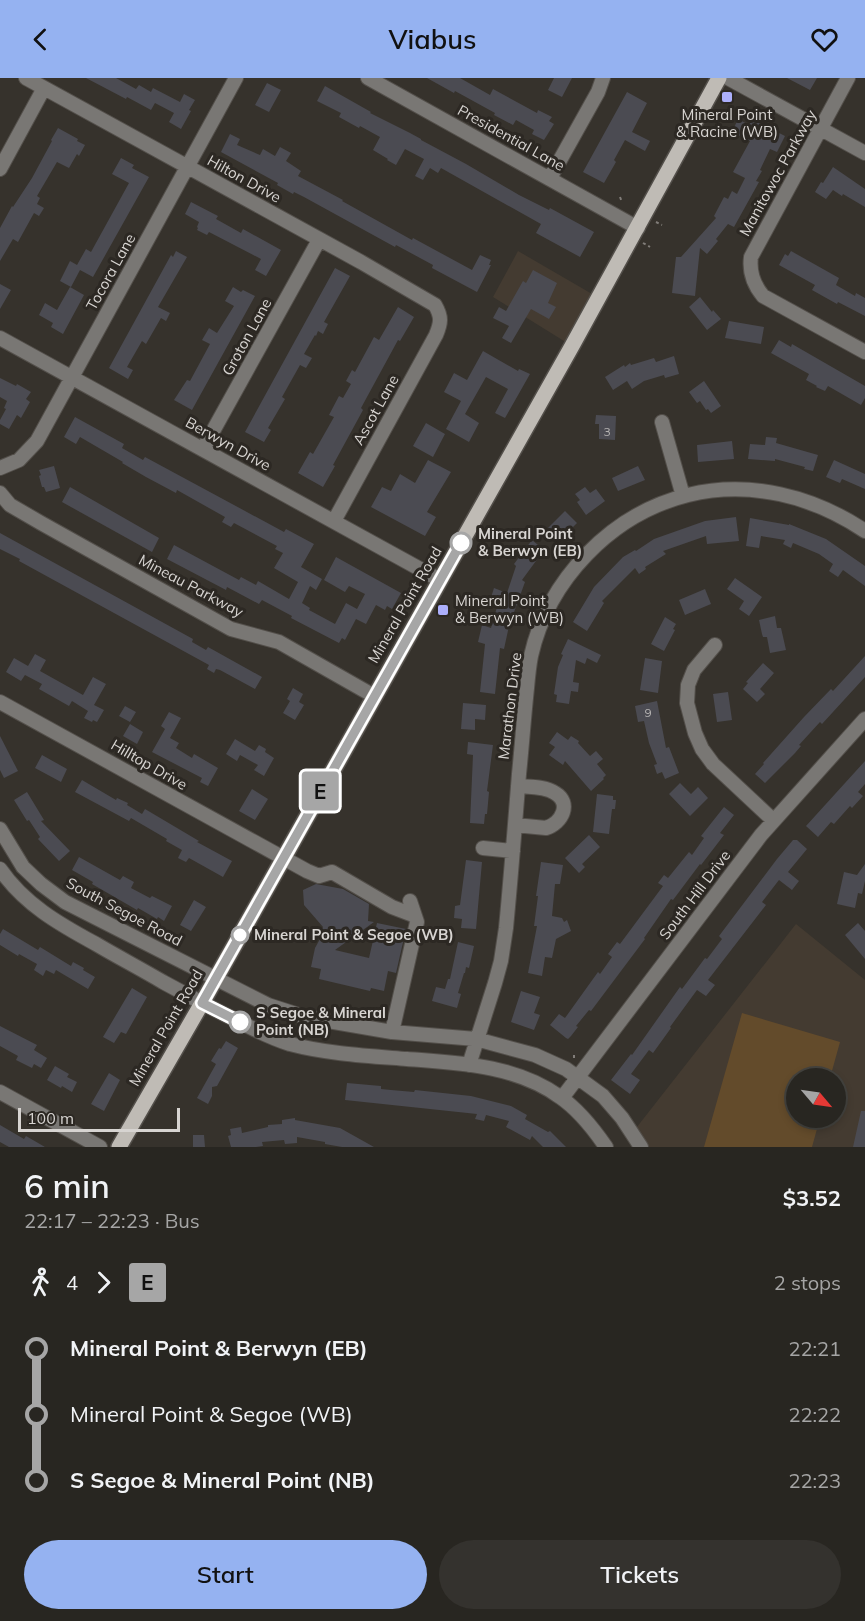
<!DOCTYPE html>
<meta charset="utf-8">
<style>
:root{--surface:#282621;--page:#34322e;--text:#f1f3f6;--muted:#a5a5a5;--line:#44433f;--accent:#95b2f1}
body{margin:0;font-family:Mulish,sans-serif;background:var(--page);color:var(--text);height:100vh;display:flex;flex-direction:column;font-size:22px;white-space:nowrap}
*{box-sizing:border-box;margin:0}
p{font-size:20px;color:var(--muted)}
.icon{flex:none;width:33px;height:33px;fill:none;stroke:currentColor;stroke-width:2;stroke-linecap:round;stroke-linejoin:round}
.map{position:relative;height:1069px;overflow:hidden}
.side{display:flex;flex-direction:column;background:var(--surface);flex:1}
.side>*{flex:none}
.badge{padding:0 12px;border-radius:4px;font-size:21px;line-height:39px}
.needle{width:39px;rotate:119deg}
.buttons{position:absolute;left:786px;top:990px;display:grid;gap:12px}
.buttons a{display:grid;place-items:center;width:60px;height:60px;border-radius:50%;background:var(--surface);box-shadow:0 3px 9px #0003,0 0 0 2px var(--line);font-size:30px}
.scale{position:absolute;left:18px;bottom:15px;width:162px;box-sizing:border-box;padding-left:6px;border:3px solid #d7d4d1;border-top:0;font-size:16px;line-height:21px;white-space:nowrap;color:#d7d4d1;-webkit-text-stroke:4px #2c2823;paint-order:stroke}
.map>.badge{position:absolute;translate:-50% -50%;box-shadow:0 0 0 3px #fff}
.legs{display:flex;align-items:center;gap:9px;height:66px;padding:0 24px;font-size:20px}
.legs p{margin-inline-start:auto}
.headline{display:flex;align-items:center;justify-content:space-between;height:102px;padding:0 24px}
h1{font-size:33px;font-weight:600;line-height:45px}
.primary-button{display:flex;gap:12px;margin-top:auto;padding:12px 24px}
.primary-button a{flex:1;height:69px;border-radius:36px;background:var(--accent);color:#111;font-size:24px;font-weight:600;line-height:69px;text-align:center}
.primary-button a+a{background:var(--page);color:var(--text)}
ul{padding:0 24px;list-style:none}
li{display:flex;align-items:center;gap:21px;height:66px;font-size:22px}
li i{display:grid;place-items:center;width:9px;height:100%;margin:0 8px;background:currentColor}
li i::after{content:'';width:15px;height:15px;margin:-8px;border:4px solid;border-radius:50%;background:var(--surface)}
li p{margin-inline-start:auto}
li:first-child i{background:linear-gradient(#0000 50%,currentColor 0)}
li:last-child i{background:linear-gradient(currentColor 50%,#0000 0)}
header{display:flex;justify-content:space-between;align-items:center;height:78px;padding:0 24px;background:var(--accent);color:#111;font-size:27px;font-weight:600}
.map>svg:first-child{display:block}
</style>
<header><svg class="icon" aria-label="back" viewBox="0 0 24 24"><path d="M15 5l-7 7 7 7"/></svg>Viabus<svg class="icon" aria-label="heart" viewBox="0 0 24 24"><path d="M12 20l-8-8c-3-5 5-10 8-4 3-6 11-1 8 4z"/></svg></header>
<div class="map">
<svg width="865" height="1069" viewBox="0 0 865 1069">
<rect width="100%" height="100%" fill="#36322c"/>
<path fill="#443b31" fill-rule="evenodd" d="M518,173L599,220L572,268L493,219Z
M796,846L865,902V1069H641L633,1054ZM796,1000H836V1040H796Z"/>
<path fill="#634b2b" d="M742,935L840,964L830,1000H796V1040H820L812,1069H704Z"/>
<path fill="#4b4b52" d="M86,0H116L136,11L139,7L151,14L153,10L180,24L184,16L195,22L189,32L191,33L181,51L169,44L174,35L155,25L151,32L127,19L126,21Z
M427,0H460L490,17L493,11L537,35L538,32L552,39L549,43L554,46L544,62L532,56L534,52L516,42L513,47L494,37L495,35L455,13L454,15Z
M554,0H572L562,19L548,12Z
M787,0H817L810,12Z
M267,5L281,12L269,34L255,27Z
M325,8L371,34L370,35L410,55L421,61V62L466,86L519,117L549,132L550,130L594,154L580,179L536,155L541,146L441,90L438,95L430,90L423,102L415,98L424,81L405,71L396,87L387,82L388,81L373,72L380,59L360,48L359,50L339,39L341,35L317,23Z
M627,14L647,25L632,54L650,63L645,73L625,62L614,82L616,84L604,105L583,94Z
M738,41L749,47L752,41L785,58L777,74L770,71L760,92L762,93L756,103L759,104L734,149L728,146L716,161L718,163L707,176L700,170L695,218L672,215L676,179H681L716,140L714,138L724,119L728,121L732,113L737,116L745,100L733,94L750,63L732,54Z
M58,50L78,61L77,63L85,67L79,78L77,76L69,90L57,84L37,118L40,120L37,126L44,130L39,138L34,135L18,164L13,161L0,183V150L12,128L13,129L32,100L52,63L51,62Z
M230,56L240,61L237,67L260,77L263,71L275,78L280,69L291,75L286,83L301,93L298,98L343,122L342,123L412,162L413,160L472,192L480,177L491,182L489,187H491L477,214L432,190L433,187L396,167L395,169L304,119L294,114L293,116L277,107L278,105L221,74Z
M121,80L134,87L132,90L149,99L93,199L80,192L71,209L60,203L70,183L77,187L86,171L91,174L129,105L112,96Z
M833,89L865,111V129L843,116L842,118L833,112L826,121L815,114L821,104L823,105Z
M191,124L218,138L216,141L241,155L243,151L281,172L266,198L255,192L261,181L209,154L207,157L197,152L198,150L197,149L199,144L185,136Z
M176,173L187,179L158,229L170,235L166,243L161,240L146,266L142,263L127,289L133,292L128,301L109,290L171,177L173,179Z
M791,173L839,200L836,207L855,218L856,215L865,220V238L838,224L837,226L812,212L815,207L779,187L785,176L788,178Z
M335,190L350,198L324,244L328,246L323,256L318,253L316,258L315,257L304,276L312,280L306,290L300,287L282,319L285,321L268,350L271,352L264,364L245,354Z
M533,192L557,205L548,225L556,229L549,241L531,231L511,265L502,260L509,248L493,240L499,229L506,233L523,203L526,205Z
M0,206L11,212L0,231Z
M70,209L84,217L63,256L51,249L53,245L39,237L45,225L57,232Z
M233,209L241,214L243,212L255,218L192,332L174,322L187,302L190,303L210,266L202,262L209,250L217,255L234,228L225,223Z
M700,219L712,234L713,232L721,241L707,252L689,229Z
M398,229L414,239L400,263L398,262L361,330L363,332L333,387L335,388L323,409L298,395L310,374L313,376L334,339L329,337L339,318L343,320L351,306L346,303L352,292L355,294L374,259L379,262Z
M729,243L764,249L761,266L725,260Z
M779,262L791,269L792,266L865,308V320L861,327L828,308L825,313L816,309L817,308L806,302L809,296L771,275Z
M483,273L518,293L519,291L530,296L505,340L495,335L508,311L486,299L465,336L479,345L469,364L446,351L461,323L444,314L454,295L467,302Z
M674,278L679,296L665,300L664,297L644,303L632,311L627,303L613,312L605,299L624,287L625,289L630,285L631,287L654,280L656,284Z
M0,300L16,308L17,306L31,314L26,321L30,324L21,340L17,337L9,351L0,346V342L6,331L4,330L7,323L0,319Z
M704,303L721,328L711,335L708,331L706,332L700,323L697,325L689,314Z
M596,337L616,338L615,362L599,361V346H595Z
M75,339L124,366L122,370L143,382L145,379L284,454L286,451L314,466L301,489L322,501L316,512L310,508L302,525L310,530L309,532L335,546L346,525L357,531L365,516L349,508L345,514L324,502L336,479L401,515L392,531L387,528L385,532L376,527L366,546L356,541L345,562L342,560L339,565L291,540L292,538L262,522L259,526L227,509L226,512L167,481L174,467L239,502L241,499L256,507L258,503L289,521L298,504L274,490L283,475L275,471L277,468L234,445L231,449L222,444L225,439L177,412L176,415L146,399L122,385L123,384L80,359L76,366L64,359Z
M426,345L445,356L433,379L413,368Z
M766,359L777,360L776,365L818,377L813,393L804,391L805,389L775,381V383L748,381L750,366L765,367Z
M732,363L734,381L698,384L697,367Z
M428,382L451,394L427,434L436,439L425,458L371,429L382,409L391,413L400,396L415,405Z
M834,382L865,396V411L842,401L840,405L826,399Z
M54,388L60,410L46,414L44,409H42L39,398L41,397L39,392Z
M638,388L645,402L618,413L612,400Z
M70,409L159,460L152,474L62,424Z
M585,409L590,415L596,411L605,423L586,437L577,424L580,422L575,416Z
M565,433L577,445L560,462L548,450Z
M736,439L739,463L707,466L706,458L663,473L666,476L645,489L646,491L639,496L635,490L602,523L604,525L587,553L573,544L594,509L623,479L635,472L636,473L654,461L705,443Z
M750,440L789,447V446L826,461L865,488V508L843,492L838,499L829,493L833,486L819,476L793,465L791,470L783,466L785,462L761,458L759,470L746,468Z
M0,455L193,561L192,564L206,572L208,569L262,599L255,611L220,592L216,591L214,595L207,591L209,587L19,483L20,481L0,471Z
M532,462L544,472L522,502L525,504L509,548L504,571L500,570L495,616L480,614L485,566L478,564L482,547L491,550L497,529L489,526L494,510L507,515L516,488L514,486Z
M735,500L762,519L749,538L739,531L744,523L727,511Z
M705,511L711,526L685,537L679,522Z
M775,538L777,550H781L786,572L770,575L767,559H763L762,556L759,542Z
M665,539L676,546L673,551L675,552L664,573L651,566Z
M568,561L601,577L597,585L587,580L585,586L576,582L573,604L579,605L578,614L571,613L569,626L556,624L557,617L554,616L558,589L563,577L561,576Z
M35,576L46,582L40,593L83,617L93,599L106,606L94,627L104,632L97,644L93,642L92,644L84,640L88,633L72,623L69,628L39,611L42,606L25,597L21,603L6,594L14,580L28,588Z
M865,578V599L822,646L820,644L799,667L801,668L795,675L765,705L755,696L764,686L763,685L804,639L831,611L833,613Z
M645,580L662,583L658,615L640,612Z
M763,585L774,595L760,611L765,616L757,624L743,611L748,605L746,604Z
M293,610L303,616L299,624L304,627L295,642L283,635L290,623L287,621Z
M728,614L732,642L717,644L713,616Z
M657,623L666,670L669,669L679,695L665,701L662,694L657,696L654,687L657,686L649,665L644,643L638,644L635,628Z
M463,625L486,627L485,642L475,641V652L461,651Z
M125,628L136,634L130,644L119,638Z
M169,634L181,640L170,660L179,665L176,670L192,680L194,676L218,690L208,708L200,704L202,700L152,674L165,651L161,648Z
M130,646L143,654L137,666L123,658Z
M557,654L568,662L571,658L579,663L578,665L590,678L596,673L603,681L597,686L606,697L603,700L604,701L591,713L565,683L563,687L549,677L555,669L549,665Z
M0,658L18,693L4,700L0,692Z
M235,661L255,673L259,667L266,671L265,674L274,680L264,698L254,692L258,687L240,677L237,683L226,676Z
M468,664L493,667L487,713L489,714L487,736H485L484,746L470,745L473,677L467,676Z
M42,677L67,691L61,704L35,690Z
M865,683V706L858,714L863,718L852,730L850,728L834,746L831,744L818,759L806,748Z
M82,702L116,722L117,720L128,725L127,727L142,736L145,731L199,763L197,764L232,783L223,799L189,780L186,784L178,780L182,772L166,763L167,761L131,740L129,743L75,714Z
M680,705L691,716L698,709L708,720L690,738L669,716Z
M252,711L268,721L255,742L239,733Z
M27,714L44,742L41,743L70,773L59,783L38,761L40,759L29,742L27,743L14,722Z
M597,716L613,718V722H616L615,731H612L609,756L593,754Z
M724,729L734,737L720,755L724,757L701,787L700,786L673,822L671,821L644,860L645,861L591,933L589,932L576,948L578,949L571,958L568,961L566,960L550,947L559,936L565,940L598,894L600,896L612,879L608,876L617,864L620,866L663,808L658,805L664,797L668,800L689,774L692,777L704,760L701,758Z
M589,757L600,769L582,786L585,789L579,795L565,780Z
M793,762H797L807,771L788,794L799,803L792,812L779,802L762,824L766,827L708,902L715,907L706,918L697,912L670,949L671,950L653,975L649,972L631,996L640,1002L630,1016L611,1002L631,976L632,977L680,909L682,911L705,880L707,881L722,861L719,858L777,781Z
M79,779L120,802L123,798L134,804L131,810L150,820L152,818L172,828L164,843L158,839L157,841L138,830L137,832L92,806L93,804L72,792Z
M466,782L482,784L476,851L461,850L462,841L454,840L455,828L460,827Z
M541,784L563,787L560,806H555L552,838L562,840L564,844L567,842L571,853L556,861L552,880L545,879L542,898L528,895L537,848H534L538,818H536Z
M865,786V803L862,816L858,815L855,830L837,826L844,794L857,797Z
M316,806L343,811L369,826L368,843L374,844L335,872L369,880L377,845L406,851L396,895L388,893L384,913L371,910L370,913L319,901L321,891L311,889L315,870L320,861L318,858L323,849L304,827L303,812Z
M194,822L206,829L191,853L180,847Z
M858,845L865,853V881L845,857Z
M3,851L38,872L40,869L71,888L73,884L84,890L83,892L95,899L88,911L56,892L54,896L46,892L43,898L34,892L37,886L19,876L18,878L0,867V856Z
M458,864L474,868L469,890L466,889L465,895H464L458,915L461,916L457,930L432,923L436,909L445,911L448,901H450Z
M132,910L147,919L126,956L121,954L114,965L103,959Z
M521,913L540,919L534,935L540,937L534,952L511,944Z
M0,948L37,967L34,972L47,980L41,990L34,986L32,990L16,982L18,978L0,968Z
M226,963L238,970L217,1008L212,1009V1018L208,1026L197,1020L216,986L211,983L219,970L221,971Z
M55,988L69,996L67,999L77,1004L72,1014L62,1008L61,1010L47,1002Z
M109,995L120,1002L104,1033L91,1026Z
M347,1005L381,1008V1011L391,1012L414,1014L415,1012L471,1018L511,1028L527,1037L525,1041L548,1054L550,1053L566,1069H543L532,1058L530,1062L506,1049L509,1043L486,1037L484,1043L475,1041L477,1036L345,1022Z
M861,1033H865V1069H853Z
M295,1040V1042L340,1050L374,1069H342L325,1066V1064L297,1059V1065L285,1066L284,1062L262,1064L263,1068L256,1069H231L228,1058L231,1057L230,1051L241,1049L242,1055L268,1049V1047L282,1046V1042Z
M0,1047L24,1061L26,1058L45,1069H9L0,1064Z
M193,1057H204L205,1069H193Z"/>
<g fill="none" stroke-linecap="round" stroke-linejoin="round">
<defs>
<path id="minor" d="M26,0L361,184L435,227C442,239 441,245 436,257L334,443
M368,0L638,150
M728,0L865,75
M848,0L751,179C749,194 753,206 763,218L865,274
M0,91L44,10
M550,100L598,14L603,0
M0,260L440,502
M662,344L683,418
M203,371L319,162
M0,390L19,382L37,363L236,0
M0,415L10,427L41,445L231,551L279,564L374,618
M715,567L694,592L688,607L687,625L695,655L702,671L713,686L773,742
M0,624L307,793L319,798L332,794L392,829L413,837
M515,747L546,750C562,745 572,725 555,715C545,708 530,709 518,708
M0,751L23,789L41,806L65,824L268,927L305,939L392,954L476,961L535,977L566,991L603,1018L622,1040L641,1069
M483,770L513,773
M0,791C24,826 59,846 96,866C118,879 141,891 163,904C187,917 211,930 236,942C253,951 271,960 290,966C328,976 369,978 407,981C459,985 516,987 560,1019C579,1032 593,1050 606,1069
M392,954L417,844L410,823
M469,987L495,905L501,883L506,850C511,798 515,747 519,696C522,667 524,638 527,610C528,599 529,588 531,578C548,502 611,436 688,417C750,402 813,418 865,453
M0,1014L100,1069
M562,1020L761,757L865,641"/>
<path id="major" d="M119,1069L202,925L572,268L719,0"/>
</defs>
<use href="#minor" stroke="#534f4a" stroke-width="16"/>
<use href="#major" stroke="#534f4a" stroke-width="18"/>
<path stroke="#817d79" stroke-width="2" stroke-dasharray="3 3" stroke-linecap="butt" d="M620,119L622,124
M656,144L662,147
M643,165L650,169
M574,980V977"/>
<use href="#minor" stroke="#797774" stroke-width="14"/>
<use href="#major" stroke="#bfbbb5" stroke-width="15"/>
</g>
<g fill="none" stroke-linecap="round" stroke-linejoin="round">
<defs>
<path id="line-1" d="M240,944L202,925L461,465"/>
</defs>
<use href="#line-1" stroke="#fff" stroke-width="14"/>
<use href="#line-1" stroke="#a6a6a6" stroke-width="9"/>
</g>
<g fill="#acaffb" stroke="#2c2823" stroke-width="2">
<rect x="721" y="13" width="12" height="12" rx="3"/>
<rect x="437" y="526" width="12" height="12" rx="3"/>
</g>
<g fill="#fff" stroke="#a6a6a6" stroke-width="3">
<circle cx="461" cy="465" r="10"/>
<circle cx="240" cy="857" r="8"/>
<circle cx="240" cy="944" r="10"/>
</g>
<g text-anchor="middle" stroke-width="6" stroke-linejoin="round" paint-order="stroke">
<g font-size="12" fill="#b4b2b1">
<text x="607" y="358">3</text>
<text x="648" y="639">9</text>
</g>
<g font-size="15" fill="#d7d4d1" stroke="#2c2823">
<text x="727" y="42">Mineral Point<tspan x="727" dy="17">&amp; Racine (WB)</tspan></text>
<text x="455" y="528" text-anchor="start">Mineral Point<tspan x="455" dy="17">&amp; Berwyn (WB)</tspan></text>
</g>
<g font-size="15" fill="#d7d4d1" stroke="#2c2823">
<text transform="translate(511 60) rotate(29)" y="5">Presidential Lane</text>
<text transform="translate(778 95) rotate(-61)" y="5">Manitowoc Parkway</text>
<text transform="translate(244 101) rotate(29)" y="5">Hilton Drive</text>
<text transform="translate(111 194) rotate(-61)" y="5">Tocora Lane</text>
<text transform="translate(247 259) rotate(-61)" y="5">Groton Lane</text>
<text transform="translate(376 332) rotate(-61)" y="5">Ascot Lane</text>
<text transform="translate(228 366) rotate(29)" y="5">Berwyn Drive</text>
<text transform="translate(191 508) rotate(28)" y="5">Mineau Parkway</text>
<text transform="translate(405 527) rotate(-60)" y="5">Mineral Point Road</text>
<text transform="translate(510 628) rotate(-83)" y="5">Marathon Drive</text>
<text transform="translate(149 687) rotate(30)" y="5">Hilltop Drive</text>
<text transform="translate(695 817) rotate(-53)" y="5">South Hill Drive</text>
<text transform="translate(124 834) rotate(28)" y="5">South Segoe Road</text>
<text transform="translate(166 950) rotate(-60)" y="5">Mineral Point Road</text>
</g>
<g font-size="15" font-weight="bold" fill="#d7d4d1" stroke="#2c2823" text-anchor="start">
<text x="478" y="461">Mineral Point<tspan x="478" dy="17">&amp; Berwyn (EB)</tspan></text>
<text x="254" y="862">Mineral Point &amp; Segoe (WB)</text>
<text x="256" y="940">S Segoe &amp; Mineral<tspan x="256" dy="17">Point (NB)</tspan></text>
</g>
</g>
</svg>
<div class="buttons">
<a><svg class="needle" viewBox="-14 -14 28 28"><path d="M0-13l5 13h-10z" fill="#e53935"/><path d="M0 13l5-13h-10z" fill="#a5a5a5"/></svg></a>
</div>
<div class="scale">100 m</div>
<b class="badge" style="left:320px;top:713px;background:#a6a6a6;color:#111">E</b>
</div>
<section class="side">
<div class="headline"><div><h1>6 min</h1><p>22:17 – 22:23 · Bus</p></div><b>$3.52</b></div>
<div class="legs"><svg class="icon" aria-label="walk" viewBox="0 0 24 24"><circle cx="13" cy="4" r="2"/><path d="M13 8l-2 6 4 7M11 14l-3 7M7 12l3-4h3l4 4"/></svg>4<svg class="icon" aria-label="forward" viewBox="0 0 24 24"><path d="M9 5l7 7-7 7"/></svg><b class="badge" style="background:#a6a6a6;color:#111">E</b><p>2 stops</p></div>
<ul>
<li><i style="color:#a6a6a6"></i><b>Mineral Point &amp; Berwyn (EB)</b><p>22:21</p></li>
<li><i style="color:#a6a6a6"></i><span>Mineral Point &amp; Segoe (WB)</span><p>22:22</p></li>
<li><i style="color:#a6a6a6"></i><b>S Segoe &amp; Mineral Point (NB)</b><p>22:23</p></li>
</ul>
<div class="primary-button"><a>Start</a><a>Tickets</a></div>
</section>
